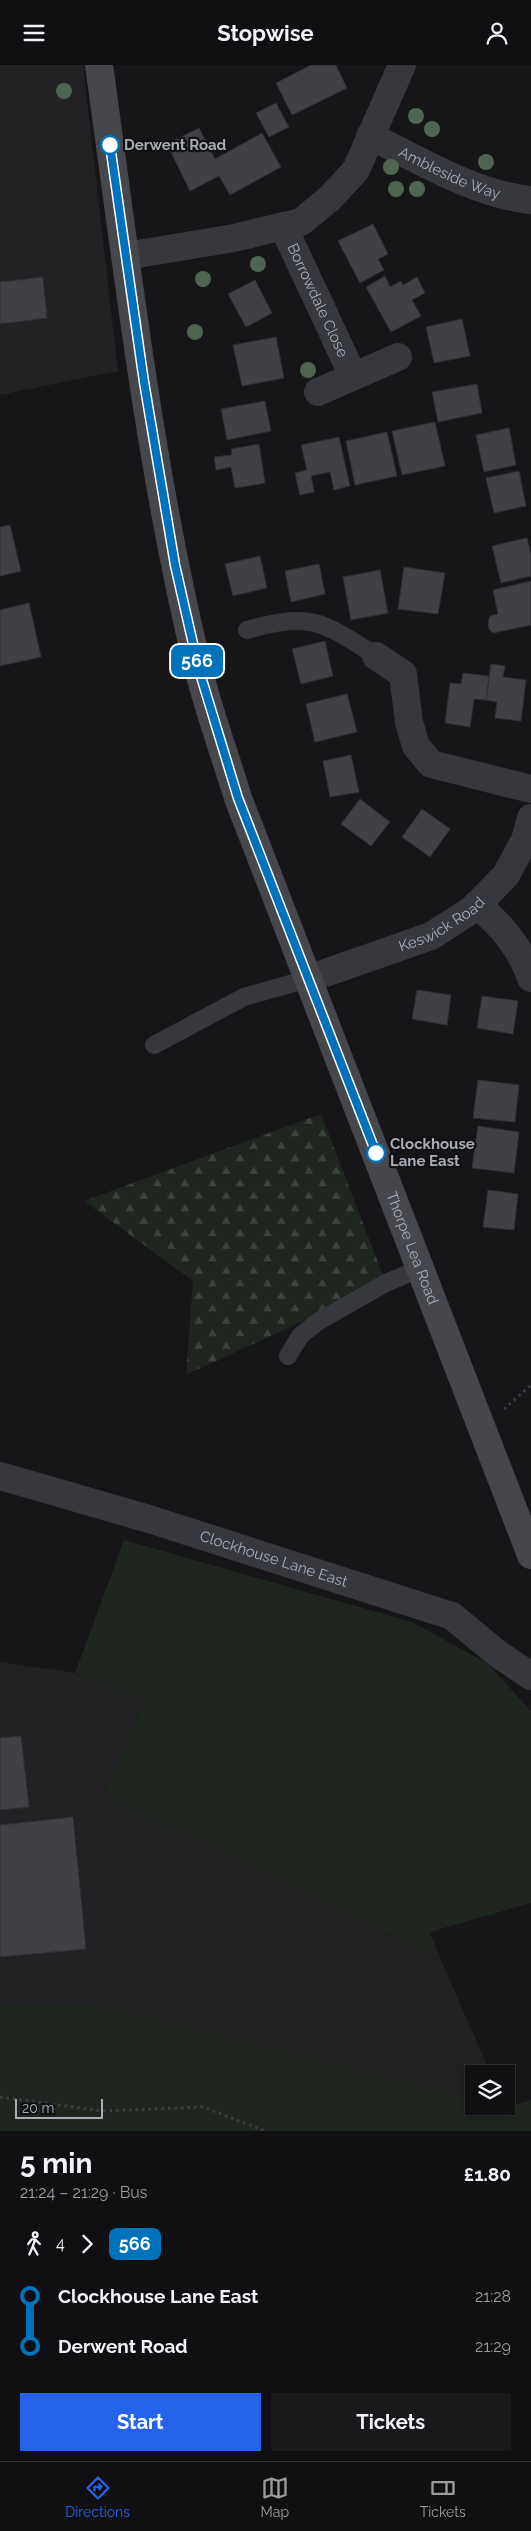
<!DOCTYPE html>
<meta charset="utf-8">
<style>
:root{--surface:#101012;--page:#19191b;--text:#f1f3f6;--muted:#9c9d9f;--line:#303032;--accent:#2563eb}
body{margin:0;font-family:Raleway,sans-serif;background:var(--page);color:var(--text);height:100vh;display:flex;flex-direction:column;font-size:19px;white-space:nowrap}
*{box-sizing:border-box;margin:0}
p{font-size:16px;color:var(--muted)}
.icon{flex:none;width:28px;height:28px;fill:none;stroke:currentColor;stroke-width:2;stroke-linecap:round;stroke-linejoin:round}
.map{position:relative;height:2066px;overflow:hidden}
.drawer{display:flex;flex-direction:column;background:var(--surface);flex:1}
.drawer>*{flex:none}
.badge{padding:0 10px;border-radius:8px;font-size:18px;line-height:32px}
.fabs{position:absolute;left:465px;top:2000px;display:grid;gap:10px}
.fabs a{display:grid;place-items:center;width:50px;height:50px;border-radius:0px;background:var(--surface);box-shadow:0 2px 8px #0003,0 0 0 1px var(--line);font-size:25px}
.scale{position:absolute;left:15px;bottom:12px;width:88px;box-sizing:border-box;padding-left:5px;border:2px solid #a8adb8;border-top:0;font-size:14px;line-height:18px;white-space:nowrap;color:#a8adb8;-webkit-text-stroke:4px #111113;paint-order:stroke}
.map>.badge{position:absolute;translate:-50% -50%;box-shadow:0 0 0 2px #fff}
.legs{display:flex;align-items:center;gap:8px;height:55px;padding:0 20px;font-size:16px}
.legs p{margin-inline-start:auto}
.headline{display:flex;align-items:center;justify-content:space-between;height:85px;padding:0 20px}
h1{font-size:28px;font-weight:700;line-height:38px}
.button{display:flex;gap:10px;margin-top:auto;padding:10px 20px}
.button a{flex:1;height:58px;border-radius:0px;background:var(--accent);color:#fff;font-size:20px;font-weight:700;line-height:58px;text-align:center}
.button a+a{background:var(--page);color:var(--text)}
ul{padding:0 20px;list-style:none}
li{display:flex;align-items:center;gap:18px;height:50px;font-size:19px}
li i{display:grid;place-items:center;width:8px;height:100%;margin:0 6px;background:currentColor}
li i::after{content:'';width:12px;height:12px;margin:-6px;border:4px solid;border-radius:50%;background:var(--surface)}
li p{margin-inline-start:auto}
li:first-child i{background:linear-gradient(#0000 50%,currentColor 0)}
li:last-child i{background:linear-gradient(currentColor 50%,#0000 0)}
header{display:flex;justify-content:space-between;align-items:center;height:65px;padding:0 20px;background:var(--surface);font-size:22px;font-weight:700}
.menu{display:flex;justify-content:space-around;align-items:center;height:70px;border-top:1px solid var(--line);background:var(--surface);font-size:14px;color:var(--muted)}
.menu a{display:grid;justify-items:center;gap:2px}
.menu .on{color:var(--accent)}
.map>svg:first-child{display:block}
</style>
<header><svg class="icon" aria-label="menu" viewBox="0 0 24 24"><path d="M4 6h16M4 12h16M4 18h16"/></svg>Stopwise<svg class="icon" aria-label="person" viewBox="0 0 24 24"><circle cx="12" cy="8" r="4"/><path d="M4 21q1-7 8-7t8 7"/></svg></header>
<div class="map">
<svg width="531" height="2066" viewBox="0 0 531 2066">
<defs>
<pattern id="forest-firs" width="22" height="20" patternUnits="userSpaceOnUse" patternTransform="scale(1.25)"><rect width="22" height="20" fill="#1e261f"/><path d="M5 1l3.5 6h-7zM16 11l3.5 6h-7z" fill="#3c433d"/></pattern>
</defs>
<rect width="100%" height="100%" fill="#161618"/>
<path fill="#222225" d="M0,0H83L118,306L0,330Z
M0,1597L75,1608L144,1637L103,1730L441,1895L491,2009H474V2034L98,1940H0Z"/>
<path fill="#1e261f" d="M124,1475L412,1557L487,1598L531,1646V1838L430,1867L441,1895L103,1730L144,1637L75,1608Z
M0,1940H98L474,2034V2041L506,2042L531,2035V2066H0Z"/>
<path fill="url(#forest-firs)" d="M321,1049L386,1218L186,1310L193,1216L84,1136Z"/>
<path fill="#404145" stroke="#303034" d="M311,0H336L347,23L292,50L276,18Z
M276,38L289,62L269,72L256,48Z
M199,63L215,94L262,68L281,102L230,130L219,111L190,126L167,79Z
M373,159L388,189L378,194L384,205L360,218L338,176Z
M385,211L390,222L401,216L403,220L417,212L425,228L412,235L421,251L391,267L366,222Z
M43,212L47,253L0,259V217Z
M255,215L272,248L246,262L228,229Z
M462,254L470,291L434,298L426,262Z
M276,272L284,313L242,321L233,280Z
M477,319L482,348L438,357L432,327Z
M265,336L271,366L227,375L221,344Z
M435,357L445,401L402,410L392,366Z
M509,363L516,400L484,407L476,370Z
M387,367L397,411L355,420L346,376Z
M339,372L350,421L334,425L330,407L311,411L314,427L300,430L295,408L307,405L301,380Z
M259,379L265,418L235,423L231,402L216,405L214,392L232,390L231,384Z
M519,406L526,441L494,448L486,413Z
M10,460L21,506L0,511V462Z
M527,473L531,489V511L501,518L492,481Z
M260,491L267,523L233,531L225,499Z
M319,499L325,529L291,537L285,506Z
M404,502L445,508L438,549L398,544Z
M380,505L388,548L351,555L343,512Z
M531,516V560L493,568L489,564L488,557L490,551L498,549L493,525Z
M29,538L41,592L0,601V545Z
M325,576L333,611L301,619L292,584Z
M491,599L505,601L503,612L526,615L521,656L495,653L497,637L486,635Z
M463,608L489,611L486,635L474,634L470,662L445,658L450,618L461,619Z
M347,629L357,667L315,677L306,639Z
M351,690L359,727L330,732L323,696Z
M360,734L390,757L371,781L341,759Z
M422,744L450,764L430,792L402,772Z
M417,925L451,930L447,960L412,954Z
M482,931L518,936L513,969L477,963Z
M478,1015L519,1020L515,1057L473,1053Z
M478,1061L519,1067L514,1108L472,1103Z
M488,1125L518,1129L514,1165L483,1162Z
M21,1671L29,1742L0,1745V1673Z
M73,1752L86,1884L0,1892V1760Z"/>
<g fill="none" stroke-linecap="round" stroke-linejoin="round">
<path stroke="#3d3f44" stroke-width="3" stroke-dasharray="2.5 4" stroke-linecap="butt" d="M504,1344L531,1320
M0,2032L102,2046L203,2042L265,2066"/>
<path stroke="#37383d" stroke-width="18" d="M247,565C310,547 322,556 376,591
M154,980L244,932L308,914
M288,1291L300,1271L319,1256L386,1218L419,1204"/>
<g stroke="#37383d" stroke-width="28">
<path id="s1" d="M370,71C420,95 476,130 531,135"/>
<path id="s2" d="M283,161L353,311"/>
<path d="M126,191L234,173L301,157L330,133L356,105L402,0"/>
<path d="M318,327L398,292"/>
<path d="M376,591L403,609L409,657L416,681L431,699L531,724"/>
<path d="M477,839C502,862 520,881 531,913"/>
<path id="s3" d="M308,914L431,871L473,844L506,810L525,775L531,753"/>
<path id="s4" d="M0,1411L149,1454L452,1551L498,1589L531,1611"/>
</g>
<path stroke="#45474d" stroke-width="28" id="s5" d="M99,0C127,201 150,406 198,603C209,647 225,690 238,733L531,1490"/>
</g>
<g fill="#506452">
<circle cx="64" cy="26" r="8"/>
<circle cx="416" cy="51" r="8"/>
<circle cx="432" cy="64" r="8"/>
<circle cx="486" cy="97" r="8"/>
<circle cx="391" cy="102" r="8"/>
<circle cx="396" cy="124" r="8"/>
<circle cx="417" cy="124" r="8"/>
<circle cx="258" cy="199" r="8"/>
<circle cx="203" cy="214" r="8"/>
<circle cx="195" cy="267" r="8"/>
<circle cx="308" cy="305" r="8"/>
</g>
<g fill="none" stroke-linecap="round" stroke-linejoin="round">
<defs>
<path id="line-1" d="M110,80L144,317L175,500L199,605L238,733L376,1088"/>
</defs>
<use href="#line-1" stroke="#fff" stroke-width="11"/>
<use href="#line-1" stroke="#0072bc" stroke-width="8"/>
</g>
<g fill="#fff" stroke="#0072bc" stroke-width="2.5">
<circle cx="110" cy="80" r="9"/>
<circle cx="376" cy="1088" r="9"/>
</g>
<g text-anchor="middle" stroke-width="4.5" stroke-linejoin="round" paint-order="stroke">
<g font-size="15" font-weight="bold" fill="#a8adb8" stroke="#111113" text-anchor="start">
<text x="124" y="85">Derwent Road</text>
<text x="390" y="1084">Clockhouse<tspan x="390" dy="17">Lane East</tspan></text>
</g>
<g font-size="15" fill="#a8adb8" stroke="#111113">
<text dy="5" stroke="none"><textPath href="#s1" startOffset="88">Ambleside Way</textPath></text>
<text dy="5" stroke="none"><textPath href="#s2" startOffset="82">Borrowdale Close</textPath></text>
<text dy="5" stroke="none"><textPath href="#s3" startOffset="145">Keswick Road</textPath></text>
<text dy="5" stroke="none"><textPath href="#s5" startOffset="1230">Thorpe Lea Road</textPath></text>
<text dy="5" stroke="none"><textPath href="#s4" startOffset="286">Clockhouse Lane East</textPath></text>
</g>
</g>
</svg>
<div class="fabs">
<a><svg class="icon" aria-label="layers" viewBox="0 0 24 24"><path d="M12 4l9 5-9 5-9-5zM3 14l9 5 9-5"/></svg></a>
</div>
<div class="scale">20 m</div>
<b class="badge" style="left:197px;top:596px;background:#0072bc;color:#fff">566</b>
</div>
<section class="drawer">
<div class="headline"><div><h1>5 min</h1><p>21:24 – 21:29 · Bus</p></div><b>£1.80</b></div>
<div class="legs"><svg class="icon" aria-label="walk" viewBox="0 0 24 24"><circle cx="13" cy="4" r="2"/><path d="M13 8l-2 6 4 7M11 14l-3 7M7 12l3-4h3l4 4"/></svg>4<svg class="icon" aria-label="forward" viewBox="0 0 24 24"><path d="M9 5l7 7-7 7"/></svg><b class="badge" style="background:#0072bc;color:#fff">566</b></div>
<ul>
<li><i style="color:#0072bc"></i><b>Clockhouse Lane East</b><p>21:28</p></li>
<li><i style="color:#0072bc"></i><b>Derwent Road</b><p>21:29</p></li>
</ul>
<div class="button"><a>Start</a><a>Tickets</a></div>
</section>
<nav class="menu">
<a class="on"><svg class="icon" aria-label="directions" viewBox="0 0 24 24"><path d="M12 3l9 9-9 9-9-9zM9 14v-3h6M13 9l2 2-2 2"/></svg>Directions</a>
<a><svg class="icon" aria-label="map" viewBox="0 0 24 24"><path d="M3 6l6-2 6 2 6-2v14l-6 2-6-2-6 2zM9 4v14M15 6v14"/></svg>Map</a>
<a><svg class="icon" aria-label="tickets" viewBox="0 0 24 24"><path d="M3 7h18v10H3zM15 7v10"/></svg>Tickets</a>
</nav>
